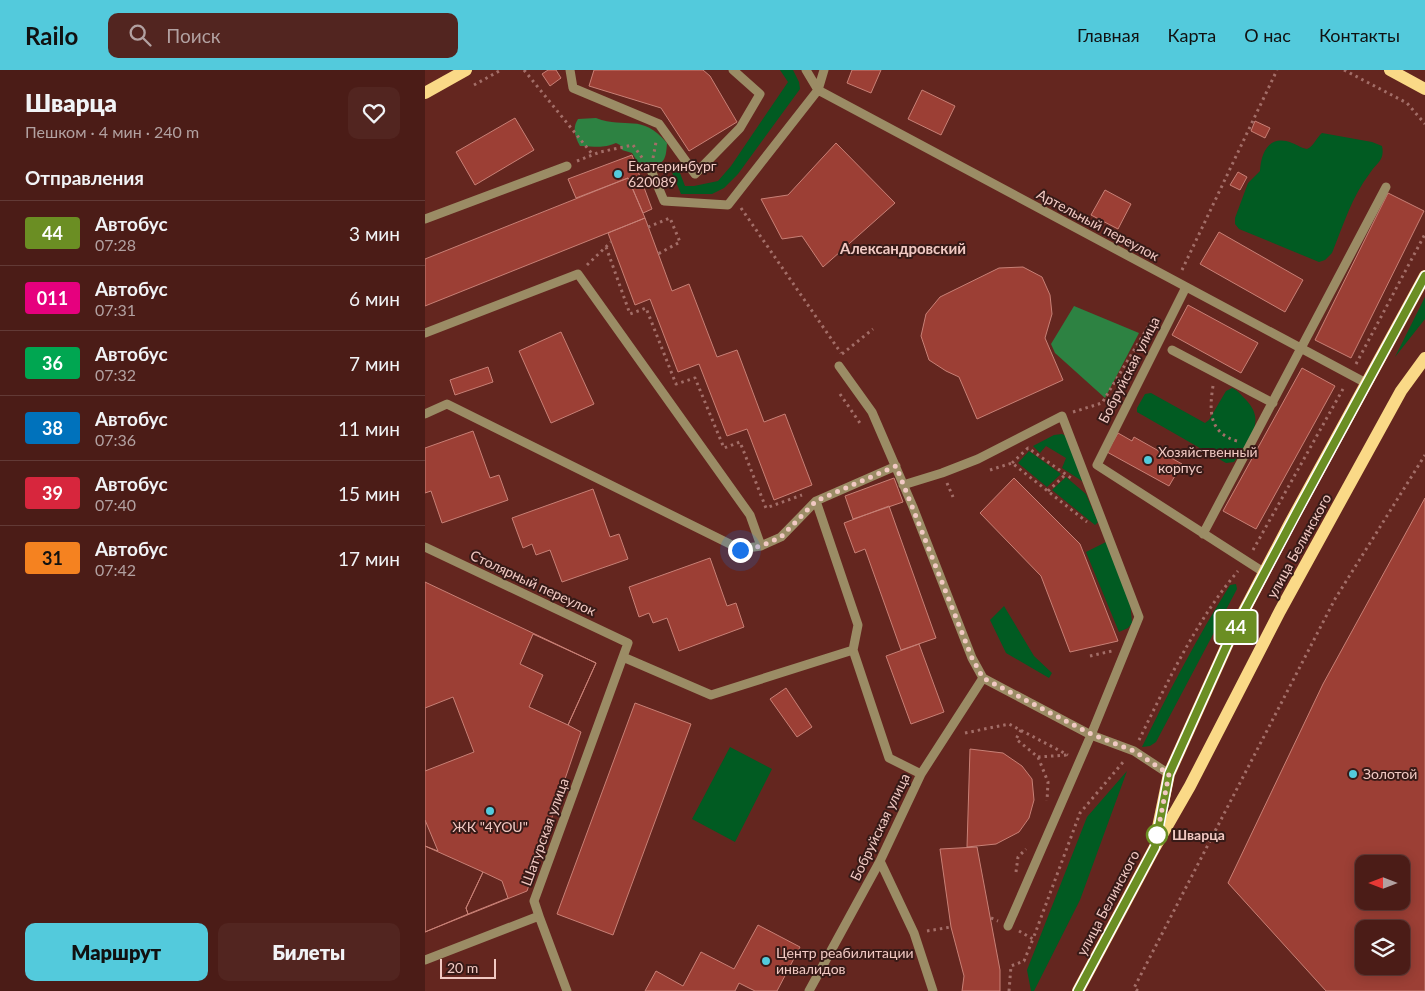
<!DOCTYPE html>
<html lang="ru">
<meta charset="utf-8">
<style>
:root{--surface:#4b1c17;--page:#522520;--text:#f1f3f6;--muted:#b2a1a1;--line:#623a36;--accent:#53cadc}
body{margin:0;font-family:Lato,sans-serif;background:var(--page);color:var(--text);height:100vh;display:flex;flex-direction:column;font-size:19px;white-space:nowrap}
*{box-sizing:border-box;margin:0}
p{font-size:16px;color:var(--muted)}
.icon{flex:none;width:28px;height:28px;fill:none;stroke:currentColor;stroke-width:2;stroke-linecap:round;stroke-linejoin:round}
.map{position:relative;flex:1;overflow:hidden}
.side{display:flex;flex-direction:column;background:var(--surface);width:425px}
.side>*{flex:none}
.badge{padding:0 10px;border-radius:4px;font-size:18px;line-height:32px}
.needle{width:32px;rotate:270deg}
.tools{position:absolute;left:930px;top:785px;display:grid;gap:10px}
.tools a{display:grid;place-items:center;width:55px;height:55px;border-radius:10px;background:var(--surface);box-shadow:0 2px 12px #0003,0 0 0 1px var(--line);font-size:25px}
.scale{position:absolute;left:15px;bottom:12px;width:56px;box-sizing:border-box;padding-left:5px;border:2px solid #f1c9c3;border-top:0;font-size:14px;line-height:18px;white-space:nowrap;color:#f1c9c3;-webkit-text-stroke:4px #371a17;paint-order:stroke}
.you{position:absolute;width:25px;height:25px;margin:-12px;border:4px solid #fff;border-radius:50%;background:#1a73e8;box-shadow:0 0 0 8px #1a73e833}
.map>.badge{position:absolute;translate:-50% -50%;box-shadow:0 0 0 2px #fff}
h2{padding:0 25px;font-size:19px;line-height:45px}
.round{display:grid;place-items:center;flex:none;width:52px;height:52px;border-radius:10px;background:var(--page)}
.head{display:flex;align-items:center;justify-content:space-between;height:85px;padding:0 25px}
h1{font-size:24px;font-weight:800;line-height:38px}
.cta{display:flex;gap:10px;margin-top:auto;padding:10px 25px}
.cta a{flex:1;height:58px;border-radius:10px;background:var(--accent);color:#111;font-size:20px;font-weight:800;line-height:58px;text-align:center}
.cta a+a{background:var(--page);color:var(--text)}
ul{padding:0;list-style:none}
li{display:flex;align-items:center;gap:15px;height:65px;padding:0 25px;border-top:1px solid var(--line)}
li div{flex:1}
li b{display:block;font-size:19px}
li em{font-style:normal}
li .badge{min-width:55px;font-weight:700;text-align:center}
header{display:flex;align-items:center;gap:30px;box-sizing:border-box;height:70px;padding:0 25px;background:var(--accent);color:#111}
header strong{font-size:24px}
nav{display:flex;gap:28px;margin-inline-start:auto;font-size:18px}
.search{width:350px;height:45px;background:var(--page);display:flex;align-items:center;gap:12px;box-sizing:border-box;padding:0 18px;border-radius:10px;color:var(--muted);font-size:19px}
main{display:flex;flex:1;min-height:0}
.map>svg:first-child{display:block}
</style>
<header>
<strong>Railo</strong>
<div class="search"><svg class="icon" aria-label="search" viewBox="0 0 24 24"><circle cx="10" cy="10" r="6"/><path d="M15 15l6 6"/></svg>Поиск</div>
<nav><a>Главная</a><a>Карта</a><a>О нас</a><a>Контакты</a></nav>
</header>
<main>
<section class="side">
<div class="head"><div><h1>Шварца</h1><p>Пешком · 4 мин · 240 m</p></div><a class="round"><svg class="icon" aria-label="heart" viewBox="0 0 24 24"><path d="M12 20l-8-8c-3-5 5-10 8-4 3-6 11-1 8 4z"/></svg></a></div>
<h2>Отправления</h2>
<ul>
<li><span class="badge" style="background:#6b8e23;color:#fff">44</span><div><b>Автобус</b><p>07:28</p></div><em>3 мин</em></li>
<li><span class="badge" style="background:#e6007e;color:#fff">011</span><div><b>Автобус</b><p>07:31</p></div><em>6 мин</em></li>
<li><span class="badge" style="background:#00a651;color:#fff">36</span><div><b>Автобус</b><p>07:32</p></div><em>7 мин</em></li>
<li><span class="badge" style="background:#0072bc;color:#fff">38</span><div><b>Автобус</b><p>07:36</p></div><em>11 мин</em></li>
<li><span class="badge" style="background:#d7263d;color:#fff">39</span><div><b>Автобус</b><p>07:40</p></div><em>15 мин</em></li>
<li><span class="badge" style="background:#f58220;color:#111">31</span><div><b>Автобус</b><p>07:42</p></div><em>17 мин</em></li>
</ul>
<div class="cta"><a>Маршрут</a><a>Билеты</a></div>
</section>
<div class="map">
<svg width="1000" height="921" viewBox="0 0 1000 921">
<rect width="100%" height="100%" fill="#64261f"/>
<path fill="#015b22" d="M355,0H368L374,12L375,19L313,104L299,118L287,124H256L246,100L253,98L260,116H269L293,111L306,96L363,12Z
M897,63L947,72L957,76C960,91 952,92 945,103C927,126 918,156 907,183L900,190L894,192L814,159L810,154V148L823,113L835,101C836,81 845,64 867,73C873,75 876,78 882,79C889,76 891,68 897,63Z
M1000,227V249L970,287Z
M807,318C813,320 817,326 822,331C842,353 822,371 809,392L801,393L712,342V338L720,324L726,323L780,353L784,350L801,321Z
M637,364L641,366L660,413L637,398L641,388L621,376L615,383L608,376L629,365Z
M604,381L636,404L622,417L593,393Z
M641,407L661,424L673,452L670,455L627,420Z
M681,472L705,532L707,553L703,558L694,562L661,482Z
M811,514L812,519L731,672L725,676L717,677C744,621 772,568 805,515Z
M579,536L609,586L627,603L624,608L581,583L565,550Z
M305,677L347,699L310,772L267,749Z
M702,701L655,830L609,921H606L602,900L662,747Z"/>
<path fill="#2d8242" d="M171,48C202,60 216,42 242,73C241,89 240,93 225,98L214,94L207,83L197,80L195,75L191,73C177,79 170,76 155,76C150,67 147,58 153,49Z
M649,236L714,263L680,328L630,283L626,274Z"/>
<path fill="#9c3f35" stroke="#c88076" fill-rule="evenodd" d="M123,0H131L136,8L125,16L117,4Z
M169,0H278L285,6L312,52L264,81L236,38L164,16Z
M427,0H456L446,23L422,13Z
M497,20L530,36L516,65L483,49Z
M90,48L109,80L50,115L31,82Z
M830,51L845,58L840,68L826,61Z
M411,73L470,133L398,197L377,166L357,169L336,129L363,125Z
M207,85L227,139L218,143L203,108L151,128L143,109Z
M813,102L822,107L815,120L805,115Z
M203,108L220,148L0,236V189Z
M680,120L706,134L693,159L666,145Z
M963,123L999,141L926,288L890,270Z
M220,148L247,221L264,214L292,287L312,280L339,352L360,344L387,415L349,430L322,359L302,366L274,294L253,302L225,229L210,235L183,163Z
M794,162L878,210L860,242L775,194Z
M598,197L617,207L625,225L627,244L620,268L638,310L552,349L534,307L521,301L504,290L496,266L501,244L515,227L574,198Z
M763,235L833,273L816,303L747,265Z
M136,262L169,334L126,353L94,281Z
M63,297L68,312L30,325L25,310Z
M877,298L910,316L831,459L798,441Z
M48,361L65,408L74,405L83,430L17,453L6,421L0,423V378Z
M693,363L707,371L709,367L757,394L744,416L682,382Z
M469,408L478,432L428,449L420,426Z
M589,408L655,474L693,571L645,582L616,506L555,443Z
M168,419L185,467L194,464L203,489L137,512L125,480L111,485L107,474L98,478L87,448Z
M1000,428V921H901L803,813L898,614ZM939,794H976V831H939ZM939,859H976V896H939Z
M464,436L511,568L476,580L440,479L430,483L419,453Z
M285,488L302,536L311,533L319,557L254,581L242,548L228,553L224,543L214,547L204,517Z
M0,512L171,593L143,655L156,662L102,821L0,862Z
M108,564L171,593L143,655L104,637L118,605L95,594Z
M494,574L519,642L486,654L461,586Z
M361,618L387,657L372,667L345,629Z
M28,627L49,682L0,701V638Z
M210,633L266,654L188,865L132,844Z
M545,679L578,683L597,696L607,709L609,730L604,748L594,762L571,774L542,777Z
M0,750L8,769L13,781L0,776Z
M0,776L58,802L41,838L43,844L0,862Z
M552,777L575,900V921H537L539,906L526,857L515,779Z
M58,802L77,811L83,828L43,844L41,838Z
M333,855L375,877L352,921H330L314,913L310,921H220L231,901L258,916L276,882L309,899Z"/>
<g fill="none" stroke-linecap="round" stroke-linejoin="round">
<path stroke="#a36e68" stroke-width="3" stroke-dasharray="2.5 4" stroke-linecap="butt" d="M99,0L168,85
M919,0L982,33L1000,54
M49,15L76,0
M228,88L231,72
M152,91L175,82L208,75L218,89
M316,138L416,283
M223,157L245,148L255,172L233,184
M181,177L205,244L221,238L251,314L270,308L299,378L315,372L341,438L377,425
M162,195L186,172
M757,200L852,0
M417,284L448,259
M931,294L1000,164
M788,316C784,341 784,363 812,371
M415,324L437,356
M648,342L677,333L729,247
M587,393L603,378L646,408
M565,400L587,393L662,452
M522,413L528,427
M623,421L640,405
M828,480L918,319
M665,586L687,581
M596,660L591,669L613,687L623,712L622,731
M540,663L584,654L643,685
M714,670C742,613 772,549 813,501
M613,687L642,685
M591,802L593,787L601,779
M566,848L573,851
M502,861L526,857
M594,861L608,869L655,743L699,691
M584,921L586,896L599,891L608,869
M713,921L709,918L910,529L1000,385"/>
<path stroke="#9b8c65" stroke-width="9" d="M145,0L148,18L234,54L270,104L315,58L335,24L308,0
M381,0L393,20L941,313
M226,100L239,131L303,135L393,20L399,0
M0,149L142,96
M761,217L672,395L840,503
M0,263L153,204L325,445L336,476
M747,280L848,333
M414,296L447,342L488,437L547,588L558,608L666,665L709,681L744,704
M0,344L22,334L315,479L336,476L356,467L391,431L471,396
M478,415L517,403L553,389L637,346L714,547L666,665L583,856
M391,431L433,555L428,580
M778,464L961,117
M0,477L203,573L109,831L114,846L0,890
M198,587L286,625L428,580L464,688L496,704
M455,791L489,863L508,921
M114,846L142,921
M384,921L455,791L496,704L558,608"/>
<path stroke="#fad987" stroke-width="12" d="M965,0L1000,19
M0,23L41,0
M731,767L744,704L807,564L864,455L1000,206
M653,921L730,777L765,716L855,541L976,321L1000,288"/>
</g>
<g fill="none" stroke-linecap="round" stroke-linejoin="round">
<defs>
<path id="line" d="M653,921L730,777L744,704L807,564L873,440L1000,206"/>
</defs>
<use href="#line" stroke="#fff" stroke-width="11"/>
<use href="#line" stroke="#6b8e23" stroke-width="8"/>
<path stroke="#f1c9c3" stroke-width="5" stroke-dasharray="0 9" d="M315,480L336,476L356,467L391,431L471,396L547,588L558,608L666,664L709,681L744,704L732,765"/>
</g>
<g fill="#53cadc" stroke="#371a17" stroke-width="2">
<circle cx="193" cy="104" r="5"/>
<circle cx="723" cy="390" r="5"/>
<circle cx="928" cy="704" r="5"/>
<circle cx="65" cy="741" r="5"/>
<circle cx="341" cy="891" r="5"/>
</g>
<circle fill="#fff" stroke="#6b8e23" stroke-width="2.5" cx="732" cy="765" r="10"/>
<g text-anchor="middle" stroke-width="4" stroke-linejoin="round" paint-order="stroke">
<g font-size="14" fill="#f1c9c3" stroke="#371a17" text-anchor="start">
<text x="203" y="101">Екатеринбург<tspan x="203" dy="16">620089</tspan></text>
<text x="733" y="387">Хозяйственный<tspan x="733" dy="16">корпус</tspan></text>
<text x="938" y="709">Золотой</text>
<text x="65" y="762" text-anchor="middle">ЖК "4YOU"</text>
<text x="351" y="888">Центр реабилитации<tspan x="351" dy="16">инвалидов</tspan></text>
</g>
<g font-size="14" fill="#f1c9c3" stroke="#371a17">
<text transform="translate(673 155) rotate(28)" y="5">Артельный переулок</text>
<text transform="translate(704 300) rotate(-63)" y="5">Бобруйская улица</text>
<text transform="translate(874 476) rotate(-61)" y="5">улица Белинского</text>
<text transform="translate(108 513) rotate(25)" y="5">Столярный переулок</text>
<text transform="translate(455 757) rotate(-64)" y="5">Бобруйская улица</text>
<text transform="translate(120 762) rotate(-70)" y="5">Шатурская улица</text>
<text transform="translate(683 833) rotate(-62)" y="5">улица Белинского</text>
</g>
<g font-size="14" font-weight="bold" fill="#f1c9c3" stroke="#371a17" text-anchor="start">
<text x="747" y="770">Шварца</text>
</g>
<g font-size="15" font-weight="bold" fill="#f1c9c3" stroke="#371a17">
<text x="478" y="184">Александровский</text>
</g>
</g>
</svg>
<div class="tools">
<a><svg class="needle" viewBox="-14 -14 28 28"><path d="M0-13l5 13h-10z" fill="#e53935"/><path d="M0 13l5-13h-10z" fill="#b2a1a1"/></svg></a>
<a><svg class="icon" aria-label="layers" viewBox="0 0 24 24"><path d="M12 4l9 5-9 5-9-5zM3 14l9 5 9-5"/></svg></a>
</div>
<div class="scale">20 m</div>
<div class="you" style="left:315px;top:480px"></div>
<b class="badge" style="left:811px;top:557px;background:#6b8e23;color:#fff">44</b>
</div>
</main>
